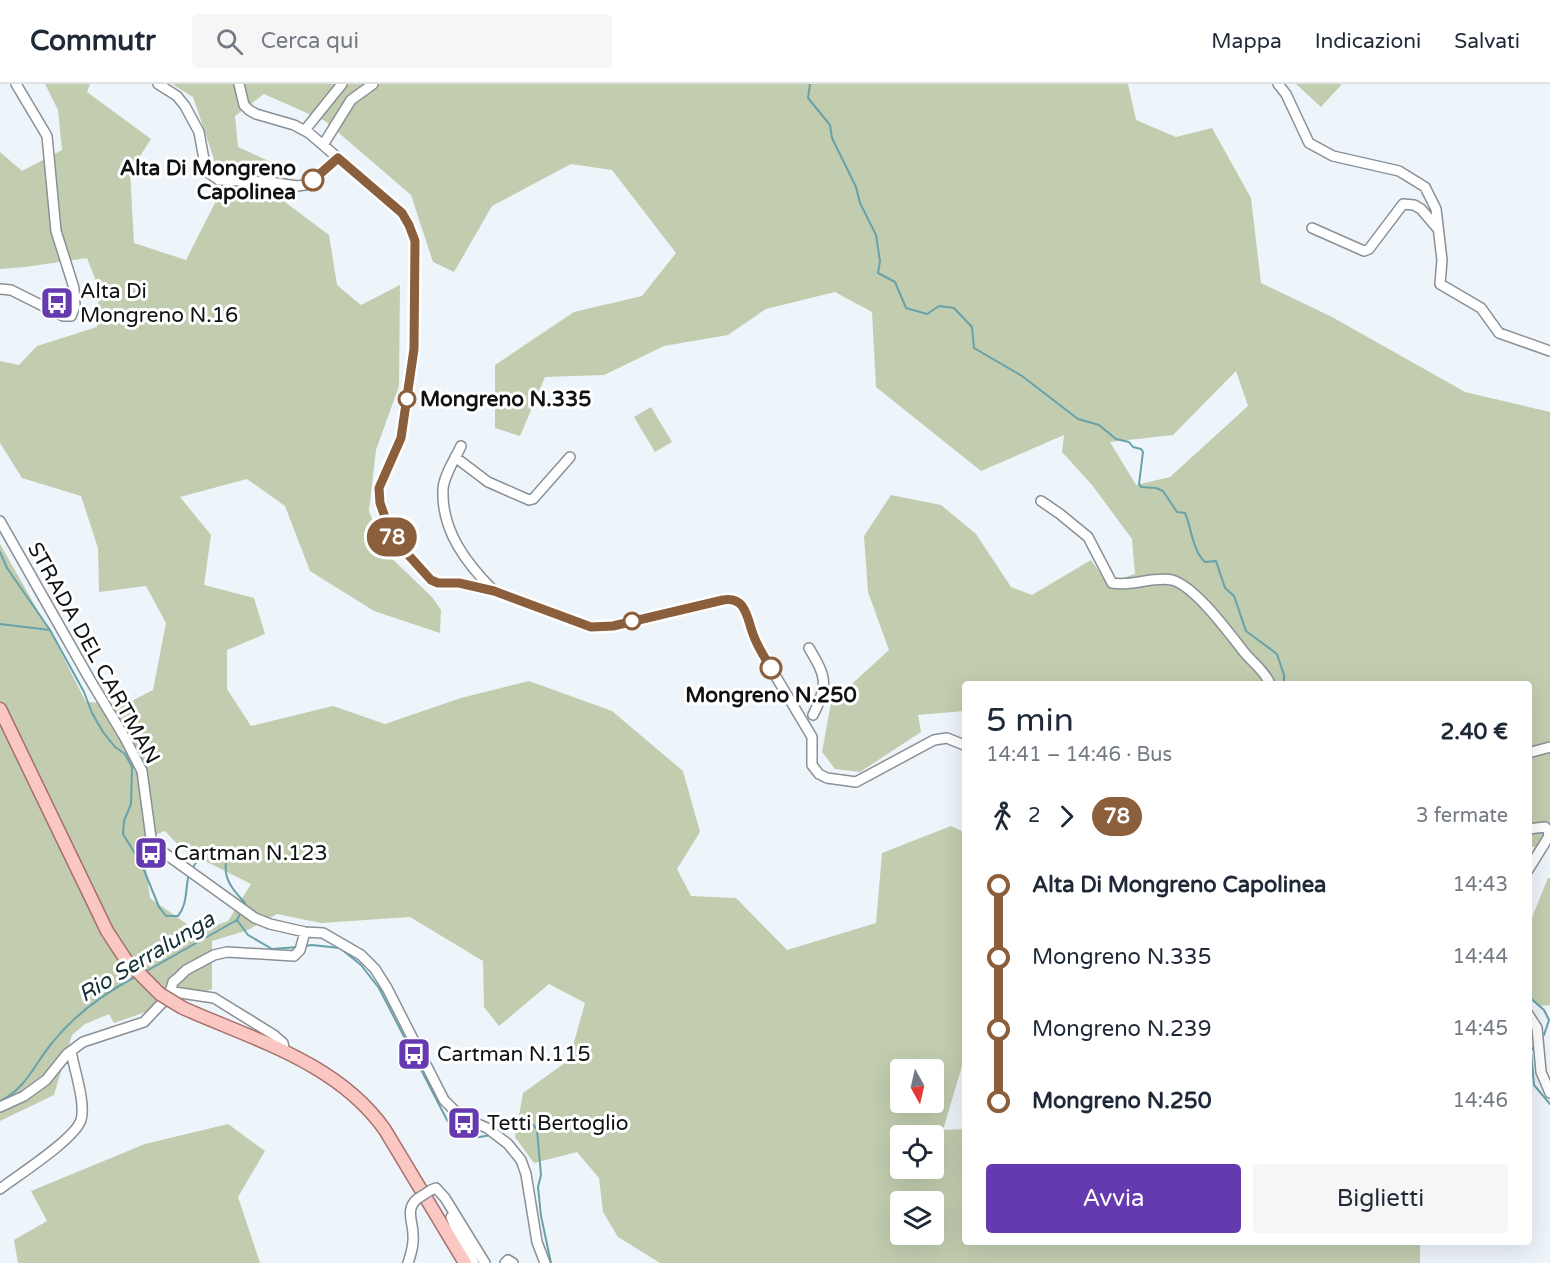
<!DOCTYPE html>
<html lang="it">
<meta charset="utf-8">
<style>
:root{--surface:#fff;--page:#f6f6f7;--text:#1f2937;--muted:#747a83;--line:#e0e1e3;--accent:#653ab1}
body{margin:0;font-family:"Varela Round",sans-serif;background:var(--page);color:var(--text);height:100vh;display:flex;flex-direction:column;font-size:22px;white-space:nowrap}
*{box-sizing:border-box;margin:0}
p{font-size:20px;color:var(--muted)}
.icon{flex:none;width:33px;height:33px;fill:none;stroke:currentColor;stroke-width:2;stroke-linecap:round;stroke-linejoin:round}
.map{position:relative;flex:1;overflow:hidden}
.details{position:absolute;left:962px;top:597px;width:570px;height:564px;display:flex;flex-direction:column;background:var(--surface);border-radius:6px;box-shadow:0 6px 24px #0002}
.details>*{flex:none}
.badge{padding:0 12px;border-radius:20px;font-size:21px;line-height:39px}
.needle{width:39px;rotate:172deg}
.fabs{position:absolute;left:890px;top:975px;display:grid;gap:12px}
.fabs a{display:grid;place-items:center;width:54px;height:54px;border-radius:6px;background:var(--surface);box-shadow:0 6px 24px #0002;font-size:30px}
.map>.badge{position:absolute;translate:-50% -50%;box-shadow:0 0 0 3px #fff}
.legs{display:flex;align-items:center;gap:9px;height:66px;padding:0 24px;font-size:20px}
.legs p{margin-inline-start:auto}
.headline{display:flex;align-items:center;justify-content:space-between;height:102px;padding:0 24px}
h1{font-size:33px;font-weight:600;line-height:45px}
.cta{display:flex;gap:12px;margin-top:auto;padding:12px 24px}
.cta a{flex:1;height:69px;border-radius:6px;background:var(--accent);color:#fff;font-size:24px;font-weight:600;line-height:69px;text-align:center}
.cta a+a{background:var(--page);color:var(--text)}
ul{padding:0 24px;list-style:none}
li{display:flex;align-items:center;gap:21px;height:72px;font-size:22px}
li i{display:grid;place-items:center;width:9px;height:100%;margin:0 8px;background:currentColor}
li i::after{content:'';width:15px;height:15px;margin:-8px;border:4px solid;border-radius:50%;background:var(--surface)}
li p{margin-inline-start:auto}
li:first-child i{background:linear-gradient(#0000 50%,currentColor 0)}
li:last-child i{background:linear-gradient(currentColor 50%,#0000 0)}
header{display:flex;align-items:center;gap:36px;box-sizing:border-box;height:84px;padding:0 30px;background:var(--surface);border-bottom:2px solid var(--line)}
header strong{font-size:28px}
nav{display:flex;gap:33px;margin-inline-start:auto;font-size:21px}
.search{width:420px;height:54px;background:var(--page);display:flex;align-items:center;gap:15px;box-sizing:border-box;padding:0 21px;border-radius:6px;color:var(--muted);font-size:22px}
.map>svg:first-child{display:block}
</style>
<header>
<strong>Commutr</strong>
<div class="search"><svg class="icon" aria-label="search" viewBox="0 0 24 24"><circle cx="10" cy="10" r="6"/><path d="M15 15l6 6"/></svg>Cerca qui</div>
<nav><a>Mappa</a><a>Indicazioni</a><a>Salvati</a></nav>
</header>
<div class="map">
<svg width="1550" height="1179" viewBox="0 0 1550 1179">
<rect width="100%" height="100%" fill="#edf4fa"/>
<path fill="#c2cdaf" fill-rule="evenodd" d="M45,0H90L87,8L151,55L130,88L134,159L186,176L219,111L213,72L193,13L172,0H1128L1136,36L1176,53L1212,44L1251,114L1261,199L1332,233L1465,308L1550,328V763H1529L1528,600H964V627L918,631L921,648L860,688L835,685L822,668L831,619L889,566L868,508L864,452L891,411L941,421L976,450L1011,503L1032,511L1091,476L1107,499L1135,490L1132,455L1092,401L1062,368L1064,351L981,387L876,303L872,228L835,208L766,225L728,251L664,262L604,291L545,293L520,352L495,344V281L574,228L642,212L676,169L612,86L571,80L492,122L454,188L433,178L411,111L325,37L264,10L235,32L238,63L273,79L285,118L329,151L337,201L361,221L400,201L399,302L376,366L369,427L385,468L432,513L441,526L440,549L374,527L310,487L285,422L247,395L180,413L211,451L204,501L254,514L265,550L227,566V605L251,642L333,622L385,640L461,614L529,597L612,627L683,687L700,748L677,785L691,812L736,814L787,866L876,839L882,769L951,742L964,748V975L943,1046L964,1045V1158H1430L1420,1160V1179H660L618,1153L603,1128L599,1094L577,1068L534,1079L515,1053L523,1009L569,976L585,919L549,900L499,942L484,923L483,877L410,833L321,839L277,830L248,846L212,857V905L114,939L109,930L85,940L72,951L54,1011L0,1037V460L53,553L86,618L126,620L153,606L166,539L146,502L99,508L98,464L81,412L22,394L0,359V277L19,281L37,262L97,243L99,205L87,174L25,183L0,185V68L22,87L62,66L58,26ZM1236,287L1248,322L1170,393L1136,401L1110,358L1173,351ZM165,747L183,766L251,800L228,837L198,848L150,814L142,756ZM900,986H933V1018H900ZM900,1052H933V1084H900ZM900,1118H933V1150H900Z
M1296,0H1342L1321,23Z
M651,323L672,358L655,368L634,333Z
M1548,794H1550V921L1538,922L1529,911V841Z
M228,1040L265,1067L238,1113L260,1179H18L14,1156L47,1137L31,1107L145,1060Z"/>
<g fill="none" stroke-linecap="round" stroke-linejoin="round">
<path stroke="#67a1ab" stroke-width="2" d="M810,0L808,14L830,41L832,54L856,103L860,119L876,151L880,177L878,189L895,198L906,224L927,230L939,222L954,224L972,243L974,264L1022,292L1078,335L1099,341L1116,355L1129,358L1133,363L1141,365L1143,368L1139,400L1141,403L1156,404L1163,407L1177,428L1185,429C1192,445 1192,466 1205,478L1216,477L1225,504L1234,512L1246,547L1277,570L1284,591V600
M0,468L7,484L50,546L84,608L92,629L103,648L115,663L125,670L132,683L131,720L124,737L123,750L142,781L159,823L166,832H178C188,820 185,804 189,790
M0,540L50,546
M192,785C199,772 208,765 224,764C227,773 225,780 226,789C228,801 237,810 245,819L243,822
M237,836L241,828
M237,836L248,851L272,865L298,863
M304,862L312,861L340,864L361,881L379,904L447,1036C457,1048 476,1058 491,1050
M143,889L237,836
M1528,912L1544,926L1549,936L1544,951
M1535,961L1531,967L1534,1001L1550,1020
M0,1017C26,1005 35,979 52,959C75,930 103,910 135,893
M496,1048C509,1041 528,1028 537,1046L541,1091L538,1103L541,1132L551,1179"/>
<defs>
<path id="minor" d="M158,0L177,12L185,22L199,48L205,81L209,89L219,96L270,98L297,102L305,101L322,89L338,74
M239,0L244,21L249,26L256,30L294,41L309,49L402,129L409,141L415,157L414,265L401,354L379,404V419L392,453L431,496L438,499H459L494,507L591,543L613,542L729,515L734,516L743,522L754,552L763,571L812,653V681L819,690L827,694L856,698L934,656L947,654L964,661
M1278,0L1286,10L1309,59L1333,72L1399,87L1425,103L1436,125L1442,176L1440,200L1481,224L1499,249L1550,267
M305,46L342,0
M323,61L351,16L373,0
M1312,144L1364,167L1369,165L1403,120L1414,121L1421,125L1438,145
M0,205L11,206L63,232H71L75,222L74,204L56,147L47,52L16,0
M461,362C455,375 444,391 443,405C441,447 467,480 494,507
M455,373L488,398L529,416L533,415L570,373
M1041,417L1060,430L1088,453L1112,499C1132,503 1152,492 1172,496C1195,502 1229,549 1244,568C1252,578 1265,587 1270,600
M0,437L89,594L125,654L142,687L151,754L156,763L255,834L270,840L305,848L323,849L361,871L375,885L387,904L444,1016L460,1032L487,1044L508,1060L521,1076L526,1090L537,1158L545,1179
M809,564C826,593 829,599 813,631
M1528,669L1550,663
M1528,745L1545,743L1549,747L1548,754L1528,786
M171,905L174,908L214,914L274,951L283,959L285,969
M1528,930L1537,944L1541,988L1550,1009
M0,1023L24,1012L46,996L67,970L83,958L144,938L162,919L171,905L173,898L179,893L186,886L214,871L227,868L294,872L300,866L305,848
M0,1105C17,1092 75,1055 81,1036C86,1019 74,985 71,967
M431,1106L436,1104L445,1114L485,1179
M451,1133L457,1148L474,1179
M408,1179C411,1170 414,1161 413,1151C413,1137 405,1126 417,1115
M505,1179L508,1176L513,1179"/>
<path id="major" d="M0,625L107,847L126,876
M183,924C255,956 338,979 385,1046L465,1179"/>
</defs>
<use href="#minor" stroke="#8a9096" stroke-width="12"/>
<use href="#major" stroke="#a66f6a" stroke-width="15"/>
<use href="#minor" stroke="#fff" stroke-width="9"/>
<use href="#major" stroke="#fac7c2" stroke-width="12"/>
<defs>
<path id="minor-bridge" d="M417,1115L431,1106"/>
<path id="major-bridge" d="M126,876L160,910L183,924"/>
</defs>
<use href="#minor-bridge" stroke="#8a9096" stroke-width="12" stroke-linecap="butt"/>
<use href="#major-bridge" stroke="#a66f6a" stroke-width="15" stroke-linecap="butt"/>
<use href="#minor-bridge" stroke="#fff" stroke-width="9"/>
<use href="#major-bridge" stroke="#fac7c2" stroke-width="12"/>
</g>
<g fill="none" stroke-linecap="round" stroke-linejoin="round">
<defs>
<path id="line-1" d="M313,96L338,74L402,129L409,141L415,157L414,265L401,354L379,404L380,419L392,453L431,496L438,499H459L494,507L591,543L613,542L723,516C746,512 747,534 753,550C757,562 765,574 771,584"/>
</defs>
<use href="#line-1" stroke="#fff" stroke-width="14"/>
<use href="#line-1" stroke="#8b5e3c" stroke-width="9"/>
</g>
<defs>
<symbol id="bus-square" viewBox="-11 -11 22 22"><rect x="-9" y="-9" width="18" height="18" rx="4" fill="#653ab1" stroke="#fff"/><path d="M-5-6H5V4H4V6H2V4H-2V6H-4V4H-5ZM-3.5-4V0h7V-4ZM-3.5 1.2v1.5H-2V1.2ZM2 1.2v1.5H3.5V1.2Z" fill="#fff"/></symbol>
</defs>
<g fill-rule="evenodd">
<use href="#bus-square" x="38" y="200" width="38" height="38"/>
<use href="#bus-square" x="132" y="750" width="38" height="38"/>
<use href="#bus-square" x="395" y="951" width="38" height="38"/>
<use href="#bus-square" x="445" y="1020" width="38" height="38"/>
</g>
<g fill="#fff" stroke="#8b5e3c" stroke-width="3">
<circle cx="313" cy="96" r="10"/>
<circle cx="407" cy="315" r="8"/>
<circle cx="632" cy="537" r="8"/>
<circle cx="771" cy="584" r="10"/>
</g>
<g text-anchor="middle" stroke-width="6" stroke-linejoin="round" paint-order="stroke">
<g font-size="21" font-weight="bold" fill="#0f1113" stroke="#fff" text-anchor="end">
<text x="296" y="91">Alta Di Mongreno<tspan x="296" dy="24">Capolinea</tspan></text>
<text x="420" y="322" text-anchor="start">Mongreno N.335</text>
<text x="771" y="618" text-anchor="middle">Mongreno N.250</text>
</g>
<g font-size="21" fill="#0f1113" stroke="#fff" text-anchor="start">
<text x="80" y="214">Alta Di<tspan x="80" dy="24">Mongreno N.16</tspan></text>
<text x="174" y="776">Cartman N.123</text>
<text x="437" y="977">Cartman N.115</text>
<text x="487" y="1046">Tetti Bertoglio</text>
</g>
<g font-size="21" fill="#0f1113" stroke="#fff">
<text transform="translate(94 569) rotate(61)" y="7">STRADA DEL CARTMAN</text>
</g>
<g font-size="22" font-style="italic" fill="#133136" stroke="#fff">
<text transform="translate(146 872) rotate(-31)" y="8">Rio Serralunga</text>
</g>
</g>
</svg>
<div class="fabs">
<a><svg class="needle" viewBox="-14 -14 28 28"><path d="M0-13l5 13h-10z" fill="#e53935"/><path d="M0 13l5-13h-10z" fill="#747a83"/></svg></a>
<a><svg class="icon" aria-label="locate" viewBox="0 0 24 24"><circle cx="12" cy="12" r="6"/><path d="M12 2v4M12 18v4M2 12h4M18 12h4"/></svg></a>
<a><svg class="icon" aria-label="layers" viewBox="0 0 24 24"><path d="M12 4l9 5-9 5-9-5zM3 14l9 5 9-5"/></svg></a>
</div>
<b class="badge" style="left:392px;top:453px;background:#8b5e3c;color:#fff">78</b>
<section class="details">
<div class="headline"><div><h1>5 min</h1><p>14:41 – 14:46 · Bus</p></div><b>2.40 €</b></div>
<div class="legs"><svg class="icon" aria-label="walk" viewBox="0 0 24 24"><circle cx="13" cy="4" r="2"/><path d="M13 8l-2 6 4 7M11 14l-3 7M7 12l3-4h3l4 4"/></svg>2<svg class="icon" aria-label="forward" viewBox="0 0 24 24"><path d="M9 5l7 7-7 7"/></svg><b class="badge" style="background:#8b5e3c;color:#fff">78</b><p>3 fermate</p></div>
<ul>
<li><i style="color:#8b5e3c"></i><b>Alta Di Mongreno Capolinea</b><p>14:43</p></li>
<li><i style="color:#8b5e3c"></i><span>Mongreno N.335</span><p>14:44</p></li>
<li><i style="color:#8b5e3c"></i><span>Mongreno N.239</span><p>14:45</p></li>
<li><i style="color:#8b5e3c"></i><b>Mongreno N.250</b><p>14:46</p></li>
</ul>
<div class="cta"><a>Avvia</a><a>Biglietti</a></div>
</section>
</div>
